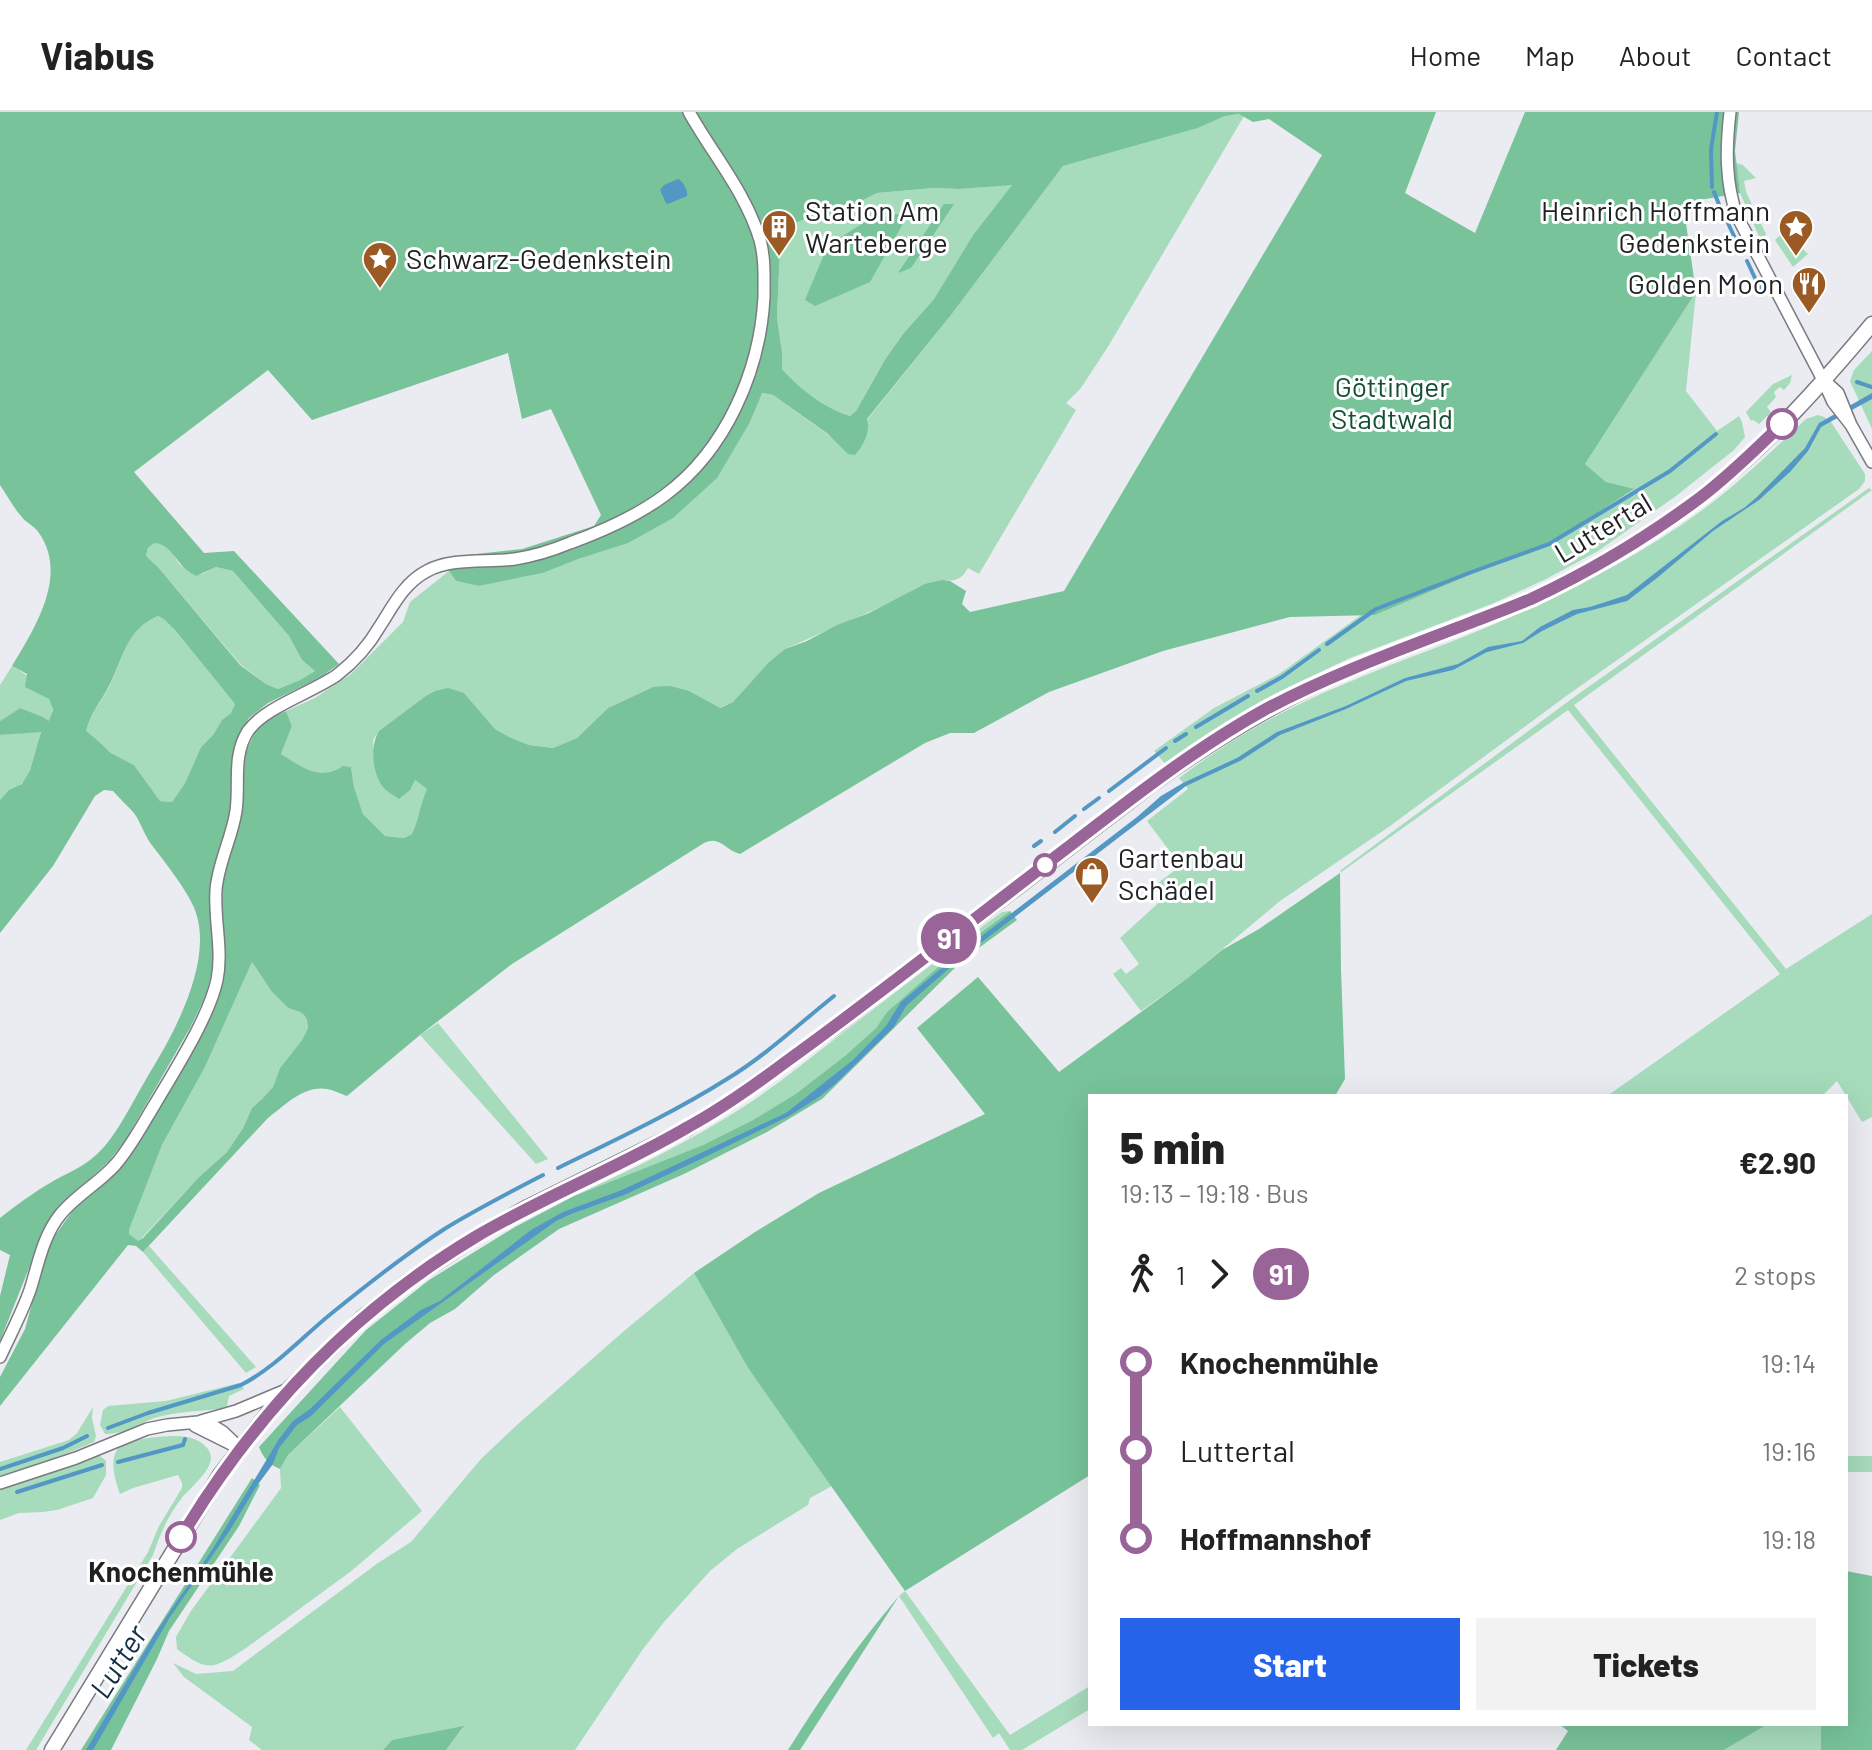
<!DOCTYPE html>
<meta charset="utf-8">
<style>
:root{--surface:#fff;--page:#f2f2f2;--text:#222;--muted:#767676;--line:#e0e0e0;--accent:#2563eb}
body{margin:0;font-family:Barlow,sans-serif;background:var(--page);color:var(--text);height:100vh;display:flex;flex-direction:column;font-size:30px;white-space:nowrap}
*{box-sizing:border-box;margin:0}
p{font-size:26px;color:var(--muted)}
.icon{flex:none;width:44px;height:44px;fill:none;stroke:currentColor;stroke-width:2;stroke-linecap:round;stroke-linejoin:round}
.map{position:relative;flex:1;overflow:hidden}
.details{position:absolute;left:1088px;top:982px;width:760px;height:632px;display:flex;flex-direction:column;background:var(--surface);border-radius:0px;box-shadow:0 8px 32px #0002}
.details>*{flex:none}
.badge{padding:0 16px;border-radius:26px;font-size:28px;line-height:52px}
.map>.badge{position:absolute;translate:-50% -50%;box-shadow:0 0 0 4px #fff}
.legs{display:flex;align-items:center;gap:12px;height:88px;padding:0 32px;font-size:26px}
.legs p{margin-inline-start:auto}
.head{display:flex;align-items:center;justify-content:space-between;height:136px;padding:0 32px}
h1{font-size:44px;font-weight:800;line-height:60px}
.cta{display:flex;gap:16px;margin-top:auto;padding:16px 32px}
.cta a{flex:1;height:92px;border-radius:0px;background:var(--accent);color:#fff;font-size:32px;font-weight:800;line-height:92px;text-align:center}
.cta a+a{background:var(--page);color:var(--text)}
ul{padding:0 32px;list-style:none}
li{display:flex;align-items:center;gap:28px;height:88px;font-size:30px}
li i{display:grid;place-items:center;width:12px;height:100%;margin:0 10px;background:currentColor}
li i::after{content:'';width:20px;height:20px;margin:-10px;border:6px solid;border-radius:50%;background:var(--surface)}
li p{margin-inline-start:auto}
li:first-child i{background:linear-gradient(#0000 50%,currentColor 0)}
li:last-child i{background:linear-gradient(currentColor 50%,#0000 0)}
header{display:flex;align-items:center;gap:48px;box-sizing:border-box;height:112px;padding:0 40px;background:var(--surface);border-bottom:2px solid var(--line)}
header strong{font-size:38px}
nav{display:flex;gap:44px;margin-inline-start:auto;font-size:28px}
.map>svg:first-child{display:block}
</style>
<header>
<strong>Viabus</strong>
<nav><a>Home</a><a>Map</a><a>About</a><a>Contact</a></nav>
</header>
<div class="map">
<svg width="1872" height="1638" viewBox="0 0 1872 1638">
<rect width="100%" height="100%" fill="#eaecf1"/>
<path fill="#a6dbbc" d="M1239,2L1244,4L1109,233L1081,276L1066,291L1076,298L979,462L968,456C962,467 955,470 942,468L785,537L769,550L733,590L719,596L653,575L608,596L577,626L553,636L529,633L509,625L495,617L464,581L435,579L379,619L373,628L376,661L415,668L427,677C420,692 419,707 412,722L404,726L385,724L363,702L354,675L351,655C338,653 336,662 325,662C310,663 293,649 281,642L292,614L286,599L315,586L351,562L403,510L410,490L449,459L456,469L479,474L543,461L581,446L750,310L761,281L773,283L855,342C864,332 871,321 867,308L951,203L1063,54L1198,16L1225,4Z
M1736,51L1743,53L1756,66L1744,69L1746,80L1766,122L1761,129L1740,81Z
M1013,72L973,123L934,187L903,222L886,246L856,299L850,304C824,296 800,277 782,257V240L777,206L780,135L785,116L807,106L838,101L877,81L934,76L959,77Z
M1784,119L1808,142L1793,155L1775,128Z
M1696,180L1686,279L1717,319L1739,304L1742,310L1745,325L1734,338L1676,384L1598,439L1546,467L1494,491L1350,546L1287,576L1265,587L1168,655L1154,639L1214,596L1279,562L1361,503H1375L1560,425L1633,378L1606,370L1585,352Z
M1872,239V317L1850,269L1854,258Z
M1792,263L1790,271L1784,278L1780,275L1774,280L1776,285L1767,295L1771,300L1759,312L1753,308L1751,309L1746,300L1773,272Z
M1818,303L1824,305L1831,310L1865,362V369L1859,377L1569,582L1390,714L1280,789L1189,865L1141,899L1113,862L1121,856L1126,862L1139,852L1120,826L1166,784L1158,771L1181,754L1147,709L1188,677L1179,666C1229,628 1284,597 1342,573C1397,549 1455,530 1511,505C1576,476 1642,442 1701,399C1738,372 1772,339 1806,307Z
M1869,376L1872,378L1574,593L1786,857L1872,802V1005L1862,1010L1837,969L1822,984H1607L1780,862L1568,598L1340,761L1341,758L1570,588Z
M154,431C174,432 172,447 183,455C188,458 197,460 202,462L216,455L233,459L289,524L302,548L315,559L300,568L278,577L266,572L240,552L158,455L146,444L148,436Z
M158,504L164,506L175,518L235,592L231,601L222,608L213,623L201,635L185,671L172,690L160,689L134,653L111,641L96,627L85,619C90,601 101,591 109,575C123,547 126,517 158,504Z
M12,554C25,561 51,580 52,597C53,599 50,608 49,610L41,604L20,596L0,609V573Z
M41,619C37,636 35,663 20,673C11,680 9,679 0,688V623Z
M1010,799L955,840L887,900L876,916L846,943L797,981L753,1008L703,1033L574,1084C630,1058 685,1032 737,999C772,977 804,951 836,926C891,884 946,841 1002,800Z
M252,850L272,880L288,896L300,900L304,903L307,908L308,916L302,928L280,956L273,975L262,987L252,996L243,1016L227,1040L198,1066L138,1130L129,1122V1118L162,1033L205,955Z
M438,911L548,1047L536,1052L420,923Z
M149,1134L256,1255L246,1261L143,1140Z
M694,1161L748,1256L832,1374L810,1386L808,1393L737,1437L710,1459L664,1510L643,1537L575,1638H446L463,1616L392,1628L383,1638H262L249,1628L252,1615L184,1565L173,1551L196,1562L233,1559L378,1451L411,1430L481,1347L518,1312L624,1219Z
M239,1271L244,1277L229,1284L227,1294L220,1297C198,1299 176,1300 154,1306C138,1312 123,1323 105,1322L100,1313L103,1298L108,1294L166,1289Z
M93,1295L92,1306L96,1324L94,1330L44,1351L0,1364V1350L69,1328L77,1321Z
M340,1295L422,1399L350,1460L246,1536C213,1557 209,1561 177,1537L176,1525L191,1499L281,1376L280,1357L288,1343Z
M179,1324C189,1325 200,1327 207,1336C222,1352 190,1375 181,1387C168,1404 160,1422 153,1443L36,1638H26L148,1440L159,1414L182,1376V1371L178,1363L133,1376L120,1382C116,1371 109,1349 117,1338C125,1326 165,1324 179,1324Z
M99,1343L106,1349V1363L93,1386L57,1398L43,1400L19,1401L0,1408V1376Z
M1846,1344H1872V1360H1846Z
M905,1479L1010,1623L1090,1574V1597L1022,1638H1010L999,1621L993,1626L899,1484Z
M1768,1612H1821V1638H1724Z"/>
<path fill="#78c39a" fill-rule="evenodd" d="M0,0H1436L1405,81L1475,121L1525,0H1739L1735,39L1740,81L1683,91L1696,180L1585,352L1606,370L1634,377L1560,425L1375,503L1290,505L1163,539L1049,580L974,621H950L925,631L740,742C725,738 720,723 704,731L512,852L420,923L347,984C341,982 334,978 327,977C304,973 285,993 268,1006L143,1140L136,1134L128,1133L0,1294V1265L25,1217L43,1151L52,1128L73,1098L122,1053L137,1033L199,923L218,885L223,865L225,848L222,795L223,773L226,756L242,703L245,642L255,620L268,607L286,599L292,614L281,642C302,655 320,670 343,654L351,655L354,675L363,702L385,724L404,726L412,722C419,707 420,692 427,677L415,668L410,678L399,687C394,683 387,680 383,675C372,661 370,633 379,619L426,584L435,579L448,576L464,581L495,617L509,625L529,633L553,636L577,626L608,596L653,575L670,574L689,579L720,596L733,590L769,550L785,537L807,529L837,513L869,501L925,472L942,468L950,469L966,479L962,492L970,500L1064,479L1322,43L1269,7L1253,10L1239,2L1225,4L1198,16L1063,54L951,203L867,307C871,321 864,332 855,343L848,342L828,322L773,283L762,281L750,310L717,366L673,406L628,431L581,446L543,461L479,474L456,469L440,446L522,437L594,414L601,403L551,297L522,307L508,241L312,308L268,258L134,360L204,441L234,439L339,552L321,565L268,591L249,606L240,620L233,640L230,699L212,765L210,790L213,817V858L205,885L190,916L125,1029L109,1049L57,1097L47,1111L0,1229V1184L10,1143L0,1138V1106C17,1092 36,1079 55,1068C70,1060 84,1054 96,1043C116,1026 135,985 149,962C175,920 214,848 195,798C188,779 164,749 151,732C144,722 140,709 134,701C127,693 119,686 113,679L104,678L95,684L53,754L0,821V688L9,678L22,672L30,659L41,620L0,623V609L20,596L41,604L49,609L53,598L49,587L25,575L27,562L12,554C34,517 69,464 39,421C35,414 26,411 21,404C13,395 7,383 0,373ZM1012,73L973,123L934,187L903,222L886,246L856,299L850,304C824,296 800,277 782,257V240L777,206L780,135L785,116L807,106L838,101L877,81L934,76L959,77ZM154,431C168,432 172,442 180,451C184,457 190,460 196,464L216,455L233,459L289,524L302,548L315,559L300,568L278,577L266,572L240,553L158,455L146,444L148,436ZM158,504L164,507L175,518L235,592L231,601L222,608L213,623L201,635L185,671L172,690L160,689L134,653L111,641L96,627L86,619C90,601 101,590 109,574C123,547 126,517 158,504ZM252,850L272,880L288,896L300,900L304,903L307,908L308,916L302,928L280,956L273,975L262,987L252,996L243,1016L227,1040L198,1066L143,1126L138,1129L129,1122V1118L162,1033L205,955Z
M944,92H954L911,156L898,161Z
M910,99L870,170L815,194L805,188L828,133L865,110Z
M1340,761L1341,857L1345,967L1335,984H1090V1363L905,1479L748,1256L694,1161L755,1120L819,1081L985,1002L917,916L978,865L1059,960L1189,865L1222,838L1259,817Z
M1010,799L1017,808L965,846L822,987L767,1020L684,1062L559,1117L494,1163L455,1197L430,1211L405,1232L288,1343L280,1357C270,1353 263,1346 259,1335L366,1218L429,1168L515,1115L574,1084L703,1033L753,1008L797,981L846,943L876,916L887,900L955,840Z
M252,1366L260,1373L239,1414L169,1519L157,1547L111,1638H81Z
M1846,1459L1872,1464V1638H1821V1612H1846Z
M899,1484L800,1638H788C821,1585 858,1532 899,1484Z
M1559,1612H1768L1724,1638H1556L1568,1619Z
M464,1614L446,1638H383L392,1628Z"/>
<path fill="#5397c4" d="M678,67C683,69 688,78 687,84L668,92L666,91L660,78L664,73Z
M1872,281V287L1821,315L1808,339L1790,360L1759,388L1713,419L1657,466L1627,489L1577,502L1542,519L1523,531L1487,540L1453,558L1406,569L1346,597L1280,623L1240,649L1186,674L961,846L906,894L894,915L834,973L819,985L789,1004L703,1046L624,1083L571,1102L556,1109L384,1232L311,1304L297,1313L279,1336L273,1352L256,1375L230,1418L170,1505L93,1638H86L156,1520L212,1438L279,1327L293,1309L310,1297L381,1228L421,1198L440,1189L531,1118L563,1100L622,1078L786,1001L853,948L886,914L901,890L957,843L1137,705L1161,684L1183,671L1237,646L1277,620L1346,594L1405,566L1458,552L1488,535L1522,529L1540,515L1573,498L1590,495L1627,483L1722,409L1744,396L1757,385L1805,336L1819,311Z"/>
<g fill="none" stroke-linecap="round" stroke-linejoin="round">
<path stroke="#5397c4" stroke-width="4" d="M1712,75L1711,37L1717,0
M1714,80L1722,100
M1726,107L1742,141
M1747,149L1762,181
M1857,270L1872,275
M1327,532L1376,497L1469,461L1549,432L1670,359L1716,322
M1257,579L1282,565L1319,538
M1196,615L1248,584
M1175,629L1186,622
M1109,679L1166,636
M1084,697L1099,686
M1055,720L1075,704
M1034,734L1041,729
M558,1056C615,1028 673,1001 727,967C765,944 799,912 834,884
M108,1316L148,1301L241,1273C276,1255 302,1225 332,1201C369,1171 407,1141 446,1116C477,1097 510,1080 543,1063
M118,1350L183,1333L185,1327
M0,1357L63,1336L87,1324
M17,1380L102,1353"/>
<defs>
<path id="minor" d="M1730,0C1726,35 1725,70 1737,104L1823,268L1833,290L1851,313
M1827,271L1838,281L1851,313L1872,350
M0,1245C10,1223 22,1201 30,1178C38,1153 43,1124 60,1103C75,1084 99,1071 115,1053C131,1035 142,1013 155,992C175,958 209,905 217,868C223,838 214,808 216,778C218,751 232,726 236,699C240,672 232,644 248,619C265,595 311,581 337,563C354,550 369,533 380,514C393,494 404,471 427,459C453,445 487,451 515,447C534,444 553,438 570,431C603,419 637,404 665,383C726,338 760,259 764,185C764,166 765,146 760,128C745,79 713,43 689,0
M201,1309L236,1299L286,1278
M195,1314L233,1333
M0,1371L76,1346L147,1317L167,1313L198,1310L210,1312L223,1320L240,1336"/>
<path id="major" d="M52,1638L220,1363L269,1300L290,1276L362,1206L409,1169L475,1125L528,1095L686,1017L731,989L840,911L1152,672C1213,628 1276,589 1345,560C1388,542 1432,526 1475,509C1494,501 1513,495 1531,487C1591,459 1649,424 1702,384C1766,335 1821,273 1872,212"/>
</defs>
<use href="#minor" stroke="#7a7b80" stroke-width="14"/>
<use href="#major" stroke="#7a7b80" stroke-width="17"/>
<use href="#minor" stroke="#fff" stroke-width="11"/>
<use href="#major" stroke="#fff" stroke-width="14"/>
</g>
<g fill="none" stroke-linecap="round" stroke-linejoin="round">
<defs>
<path id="line-1" d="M181,1425C255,1302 353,1198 477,1124C545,1084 620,1055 688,1015C723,996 755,973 787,949C883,880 976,805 1071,733C1133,685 1197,635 1266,597C1330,563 1399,538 1467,512C1488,504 1510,496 1531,487C1591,459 1649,424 1701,385C1730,363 1756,337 1782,312"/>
</defs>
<use href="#line-1" stroke="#fff" stroke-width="18"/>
<use href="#line-1" stroke="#996498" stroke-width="12"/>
</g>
<defs>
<symbol id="building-pin" viewBox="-11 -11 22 30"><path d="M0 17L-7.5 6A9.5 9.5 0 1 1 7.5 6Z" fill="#9b5a24" stroke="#fff"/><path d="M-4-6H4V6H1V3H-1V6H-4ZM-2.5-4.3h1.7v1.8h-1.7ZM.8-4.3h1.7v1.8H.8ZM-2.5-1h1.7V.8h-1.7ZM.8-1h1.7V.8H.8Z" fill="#fff"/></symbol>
<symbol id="sight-pin" viewBox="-11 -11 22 30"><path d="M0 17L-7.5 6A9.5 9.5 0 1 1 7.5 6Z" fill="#9b5a24" stroke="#fff"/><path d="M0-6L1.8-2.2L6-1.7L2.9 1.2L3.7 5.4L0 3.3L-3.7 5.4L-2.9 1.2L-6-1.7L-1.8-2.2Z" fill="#fff"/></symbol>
<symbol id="restaurant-pin" viewBox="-11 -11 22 30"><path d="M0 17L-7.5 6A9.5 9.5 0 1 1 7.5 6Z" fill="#9b5a24" stroke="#fff"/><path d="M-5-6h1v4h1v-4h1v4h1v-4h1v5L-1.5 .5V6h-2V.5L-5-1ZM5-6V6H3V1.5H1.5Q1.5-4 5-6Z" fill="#fff"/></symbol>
<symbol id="shop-pin" viewBox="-11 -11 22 30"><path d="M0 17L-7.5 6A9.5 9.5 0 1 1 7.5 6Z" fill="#9b5a24" stroke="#fff"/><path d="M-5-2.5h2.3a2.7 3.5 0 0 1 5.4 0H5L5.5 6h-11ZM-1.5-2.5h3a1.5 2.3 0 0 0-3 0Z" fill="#fff"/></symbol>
</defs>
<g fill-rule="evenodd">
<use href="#building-pin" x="759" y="95" width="40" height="54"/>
<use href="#sight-pin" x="1776" y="95" width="40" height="54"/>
<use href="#sight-pin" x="360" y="127" width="40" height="54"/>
<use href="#restaurant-pin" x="1789" y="152" width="40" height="54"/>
<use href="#shop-pin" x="1072" y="742" width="40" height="54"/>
</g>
<g fill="#fff" stroke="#996498" stroke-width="4">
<circle cx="1782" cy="312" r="14"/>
<circle cx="1045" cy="753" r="10"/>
<circle cx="181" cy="1425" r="14"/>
</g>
<g text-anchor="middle" stroke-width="6" stroke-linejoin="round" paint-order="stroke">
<g font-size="28" fill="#202123" stroke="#fff" text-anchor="start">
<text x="805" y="109">Station Am<tspan x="805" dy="32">Warteberge</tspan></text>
<text x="1770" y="109" text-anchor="end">Heinrich Hoffmann<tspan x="1770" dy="32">Gedenkstein</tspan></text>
<text x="406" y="157">Schwarz-Gedenkstein</text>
<text x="1783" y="182" text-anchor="end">Golden Moon</text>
<text x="1118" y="756">Gartenbau<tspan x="1118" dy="32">Schädel</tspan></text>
</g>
<g font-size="28" fill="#144e33" stroke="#fff">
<text x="1392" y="285">Göttinger<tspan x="1392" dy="32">Stadtwald</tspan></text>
</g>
<g font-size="28" fill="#202123" stroke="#fff">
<text transform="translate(1603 416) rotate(-31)" y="10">Luttertal</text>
</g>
<g font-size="28" font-weight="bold" fill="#202123" stroke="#fff">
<text x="181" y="1470">Knochenmühle</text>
</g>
<g font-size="30" font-style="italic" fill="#102f43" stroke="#fff">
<text transform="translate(119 1550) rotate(-58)" y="10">Lutter</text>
</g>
</g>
</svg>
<b class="badge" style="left:949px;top:826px;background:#996498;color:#fff">91</b>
<section class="details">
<div class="head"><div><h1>5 min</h1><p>19:13 – 19:18 · Bus</p></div><b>€2.90</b></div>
<div class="legs"><svg class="icon" aria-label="walk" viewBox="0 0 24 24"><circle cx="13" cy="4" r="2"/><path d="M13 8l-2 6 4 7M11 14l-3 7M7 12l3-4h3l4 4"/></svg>1<svg class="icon" aria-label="forward" viewBox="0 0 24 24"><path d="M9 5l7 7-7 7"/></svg><b class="badge" style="background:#996498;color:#fff">91</b><p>2 stops</p></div>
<ul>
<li><i style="color:#996498"></i><b>Knochenmühle</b><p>19:14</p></li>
<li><i style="color:#996498"></i><span>Luttertal</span><p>19:16</p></li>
<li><i style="color:#996498"></i><b>Hoffmannshof</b><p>19:18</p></li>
</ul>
<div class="cta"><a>Start</a><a>Tickets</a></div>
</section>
</div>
